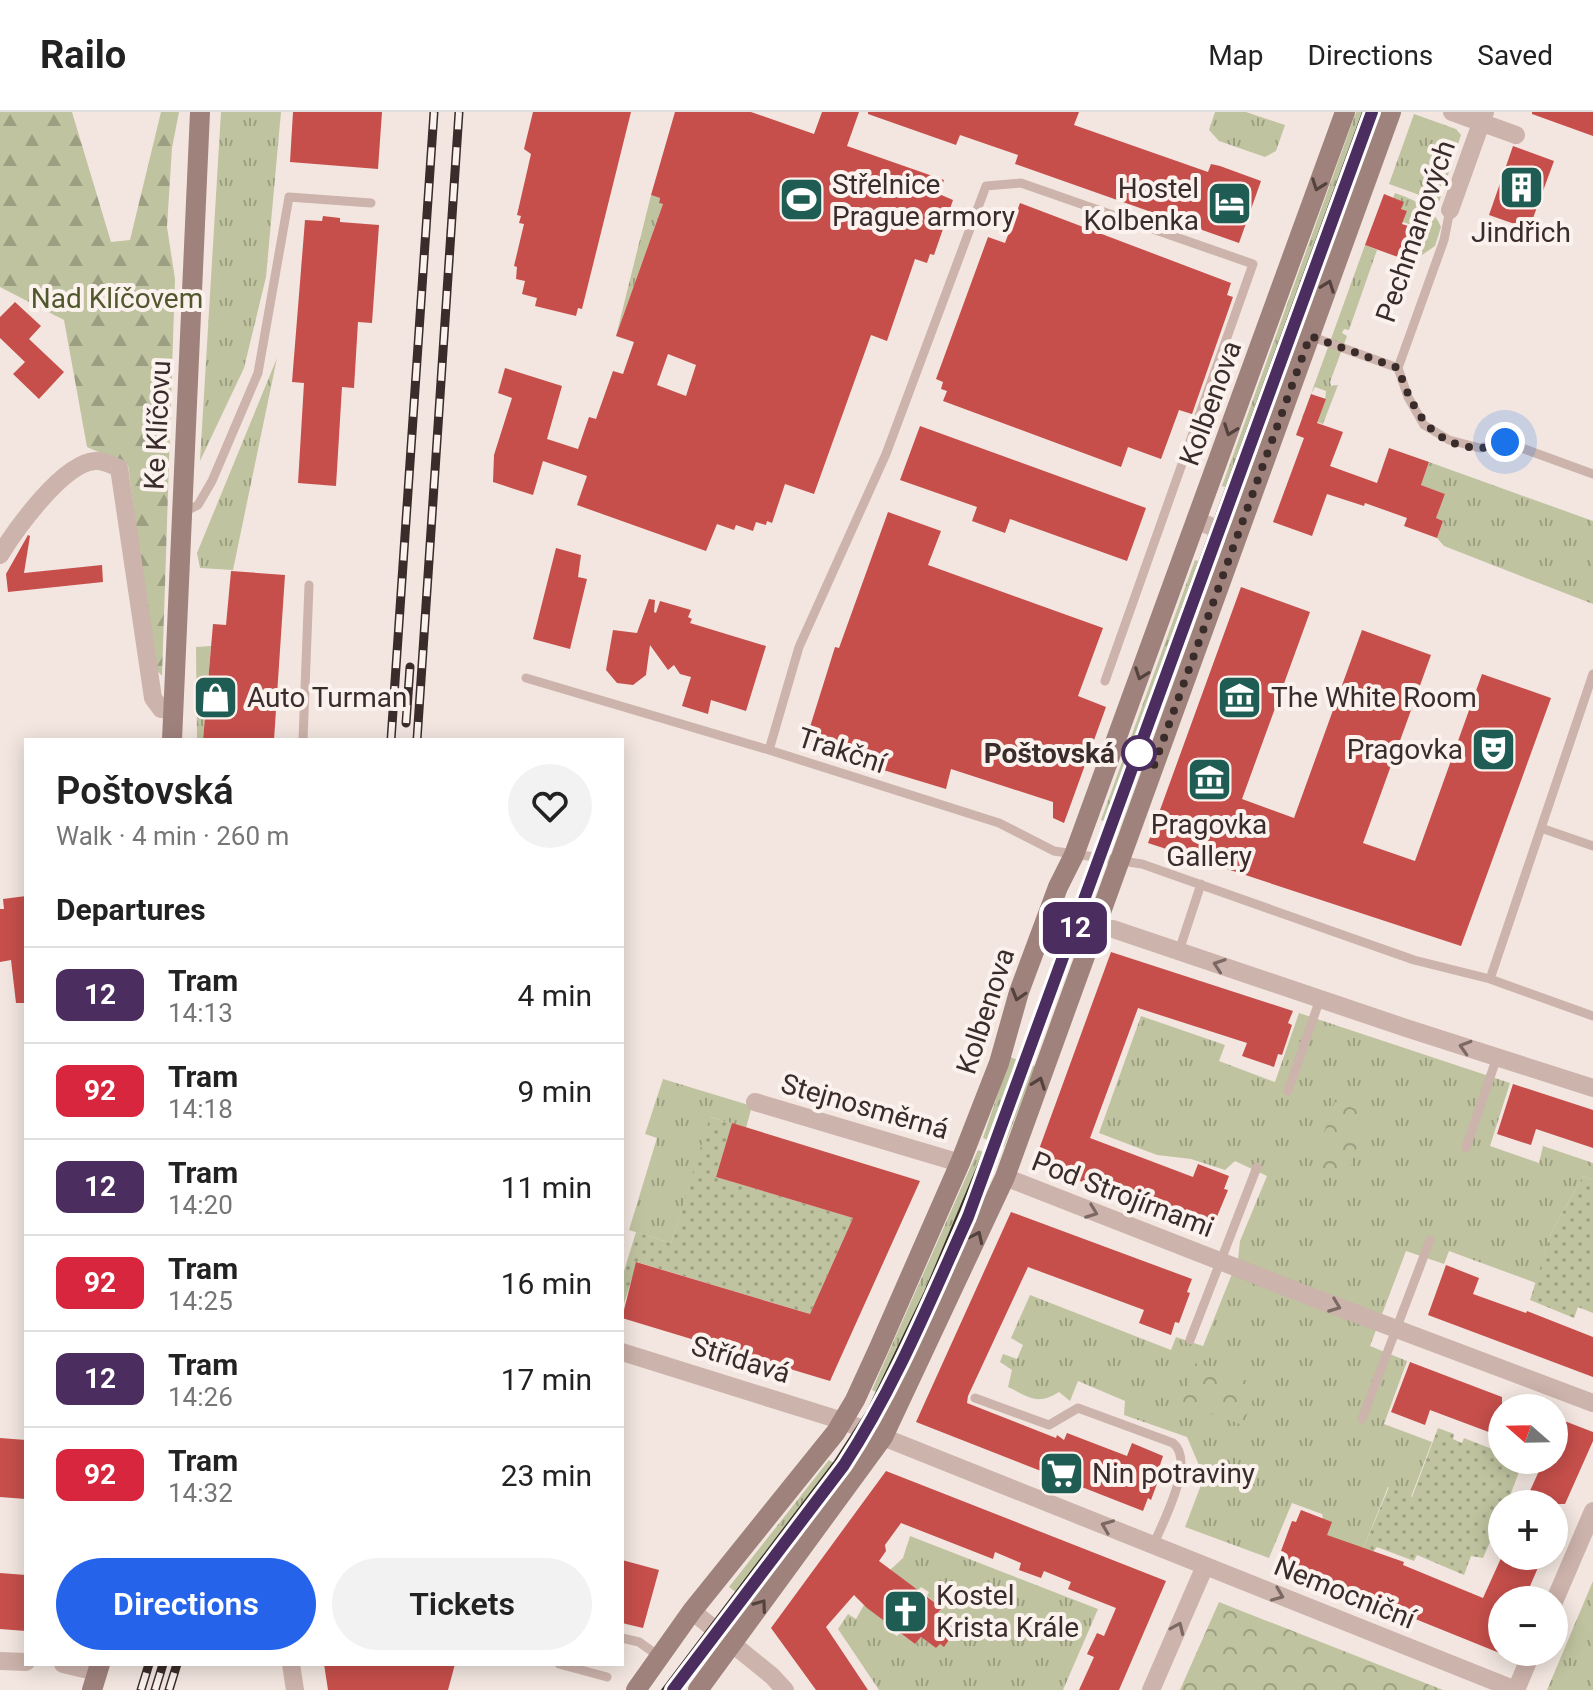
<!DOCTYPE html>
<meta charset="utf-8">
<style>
:root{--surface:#fff;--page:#f2f2f2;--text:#222;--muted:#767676;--line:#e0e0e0;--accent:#2563eb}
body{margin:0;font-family:Roboto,sans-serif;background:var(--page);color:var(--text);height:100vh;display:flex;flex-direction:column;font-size:30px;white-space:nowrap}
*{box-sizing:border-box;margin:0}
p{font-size:26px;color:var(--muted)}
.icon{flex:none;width:44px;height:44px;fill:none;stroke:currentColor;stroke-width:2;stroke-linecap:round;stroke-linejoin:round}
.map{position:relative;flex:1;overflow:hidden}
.panel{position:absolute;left:24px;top:626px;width:600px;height:928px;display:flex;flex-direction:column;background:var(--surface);border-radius:0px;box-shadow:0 4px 20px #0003}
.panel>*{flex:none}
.badge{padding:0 16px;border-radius:12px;font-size:28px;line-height:52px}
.needle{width:52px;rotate:290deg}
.tools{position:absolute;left:1488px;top:1282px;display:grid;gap:16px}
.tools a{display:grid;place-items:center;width:80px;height:80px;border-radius:50%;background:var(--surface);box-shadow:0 4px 20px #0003;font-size:40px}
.you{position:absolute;width:40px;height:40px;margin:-20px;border:6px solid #fff;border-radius:50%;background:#1a73e8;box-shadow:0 0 0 12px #1a73e833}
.map>.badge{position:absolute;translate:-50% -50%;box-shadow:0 0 0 4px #fff}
h2{padding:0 32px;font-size:30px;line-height:72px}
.round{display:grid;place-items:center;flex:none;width:84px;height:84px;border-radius:42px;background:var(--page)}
.overview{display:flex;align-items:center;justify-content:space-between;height:136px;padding:0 32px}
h1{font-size:38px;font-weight:600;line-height:60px}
.cta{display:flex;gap:16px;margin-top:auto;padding:16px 32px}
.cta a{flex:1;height:92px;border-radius:48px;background:var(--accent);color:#fff;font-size:32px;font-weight:600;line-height:92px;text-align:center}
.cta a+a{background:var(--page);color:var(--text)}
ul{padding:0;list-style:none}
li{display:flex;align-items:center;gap:24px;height:96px;padding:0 32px;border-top:2px solid var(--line)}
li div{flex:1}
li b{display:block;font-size:30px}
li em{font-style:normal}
li .badge{min-width:88px;font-weight:700;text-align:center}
header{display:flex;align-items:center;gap:48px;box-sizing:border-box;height:112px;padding:0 40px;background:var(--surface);border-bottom:2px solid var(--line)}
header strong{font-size:38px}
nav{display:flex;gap:44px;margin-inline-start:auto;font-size:28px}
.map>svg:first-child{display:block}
</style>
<header>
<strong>Railo</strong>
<nav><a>Map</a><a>Directions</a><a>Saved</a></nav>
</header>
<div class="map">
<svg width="1593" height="1578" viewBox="0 0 1593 1578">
<defs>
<pattern id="grass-tufts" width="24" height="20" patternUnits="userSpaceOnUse" patternTransform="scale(2)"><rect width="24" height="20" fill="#bfc39f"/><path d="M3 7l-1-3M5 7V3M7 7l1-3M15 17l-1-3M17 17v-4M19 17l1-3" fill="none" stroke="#9c9f82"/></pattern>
<pattern id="forest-firs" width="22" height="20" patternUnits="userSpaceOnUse" patternTransform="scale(2)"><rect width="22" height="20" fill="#bfc39f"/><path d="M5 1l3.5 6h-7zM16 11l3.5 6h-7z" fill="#9c9f82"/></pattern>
<pattern id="park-crowns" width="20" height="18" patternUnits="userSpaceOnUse" patternTransform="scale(2)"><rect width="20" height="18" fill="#bfc39f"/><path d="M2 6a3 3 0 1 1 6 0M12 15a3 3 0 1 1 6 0" fill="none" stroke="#9c9f82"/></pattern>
<pattern id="garden-dots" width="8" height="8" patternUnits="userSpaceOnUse" patternTransform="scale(2)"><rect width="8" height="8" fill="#bfc39f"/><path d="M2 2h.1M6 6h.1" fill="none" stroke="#9c9f82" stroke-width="1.8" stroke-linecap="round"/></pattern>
</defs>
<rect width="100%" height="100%" fill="#f3e6e0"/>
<path fill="url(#grass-tufts)" d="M221,0H281L266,165L244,256L200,349Z
M1215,0H1246L1285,13L1276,39L1265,45L1219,29L1209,18Z
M1356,0H1378L1241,380L1222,374Z
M1414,2L1456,17L1461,23L1439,90L1389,72Z
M1395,81C1413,87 1434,96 1441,115L1435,134L1409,152L1420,116L1403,110L1407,99L1401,97L1403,90L1393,86Z
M651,83L660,86L659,91L663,92L616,224Z
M1365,133L1377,138L1349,218L1344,217L1342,221L1347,224L1330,270L1331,274L1338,273L1323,312L1302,305L1304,301L1315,304L1325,289L1326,279L1315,275L1311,282Z
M277,246L233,458L200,456L197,441Z
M1429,350L1593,409V492L1444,434L1437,426L1443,409L1436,406L1445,382L1421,373Z
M1195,448L1214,454L1120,716L1101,708Z
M211,534L203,628H197L196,535Z
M1299,901L1510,971L1490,1034L1539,1051L1543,1034L1593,1051V1068L1583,1064L1551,1121L1536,1171L1449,1139L1444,1152L1406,1139L1370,1234L1407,1249L1384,1312L1432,1330L1411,1385L1388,1375L1363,1437L1326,1424L1322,1402L1292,1391L1269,1446L1185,1415L1204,1365L1187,1325L1124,1303L1125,1289L1078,1269L1070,1289L1059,1280C1037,1294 1029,1285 1008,1275L1012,1258L1000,1250L1003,1242L1017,1247L1023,1233L1011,1226L1030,1183L1171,1238L1176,1225L1203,1234L1238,1147L1240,1129L1267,1064L1235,1049L1225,1058L1191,1047L1157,1043L1099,1021L1141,904L1225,933L1219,949L1275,970Z
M1010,945L1035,954L1004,1035L983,1026Z
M663,967L752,994L746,1016L711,1005L671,1131L629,1118L657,1026L645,1022Z
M978,1038L999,1046L890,1287L872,1278Z
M829,1348L846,1359L749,1490L729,1475Z
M910,1424L1098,1497L1063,1578H879L838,1517L848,1502L856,1507L864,1493L892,1515L889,1519L897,1524L900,1521L915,1532L921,1525L936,1536L939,1532L944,1534L953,1522L949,1519L953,1510L945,1504L942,1507L937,1503L942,1496L927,1484L929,1480L921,1475L918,1478L889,1459L903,1446Z
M1593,1469V1578H1547Z"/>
<path fill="url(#forest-firs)" d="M0,0H72L111,130L130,128L161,0H179L172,36L167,115L175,167L162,564L154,555L128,353L87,335L64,208L0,175Z"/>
<path fill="url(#park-crowns)" d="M1335,990L1362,999L1366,1009L1348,1060L1338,1067L1311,1056Z
M1196,1250L1258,1273L1243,1313L1182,1291Z
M1219,1490L1234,1496L1443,1578H1180Z"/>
<path fill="url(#garden-dots)" d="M710,1005L732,1011L716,1065L853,1106L810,1202L637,1150L622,1198V1166L636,1120L671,1131Z
M1583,1064L1593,1068V1201L1578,1195L1574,1206L1530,1188L1551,1121Z
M1438,1316L1454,1322L1453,1327L1462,1331L1464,1326L1502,1341V1348L1523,1349L1507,1392H1502V1403L1483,1446L1471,1444L1464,1463L1417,1443L1414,1449L1377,1435L1372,1441L1363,1437L1389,1375L1412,1385Z"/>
<path fill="#c64f4b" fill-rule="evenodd" d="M293,0H382L378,57L290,50Z
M533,0H631L582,197L578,196L576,204L535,194L537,186L522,182L525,169L516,167L517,155L514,154L524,112L519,111L521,104L517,103L531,42L524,37Z
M675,0H751L814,22L822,0H859L847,34L944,68L939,82L953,88L934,143L930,142L927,151L915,147L887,229L871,223L814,382L785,372L772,411L767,409L766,413L756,410L753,419L736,413L734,418L717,412L706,439L577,393L587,364L543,349L533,383L493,370L494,343L512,286L498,281L505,256L562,274L547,327L578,337L589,305L596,307L613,259L623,262L634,230L616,224L663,92L659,91L660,86L651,83ZM668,242L696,253L686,284L657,273Z
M868,0H1079L1074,13L1208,60L1211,52L1220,54L1261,69L1239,131L1015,52L1018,43L960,23L956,33L868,2Z
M1532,0H1593V24L1532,2Z
M1513,34L1554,49L1529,117L1489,103Z
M1384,82L1404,90L1401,97L1407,99L1402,112L1417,117L1406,148L1365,133Z
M1020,91L1231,171L1227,183L1233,185L1192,302L1179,298L1161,347L1128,335L1121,355L943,289L947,279L941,277L943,270L936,267L988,125L1005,131Z
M323,104L340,106V110L379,113L372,211L358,210L354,276L342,275L336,374L298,371L304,271L292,270L305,108L322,109Z
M15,190L41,214L29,227L64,260L39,287L13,262L25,250L0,226V205Z
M1311,282L1326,287L1317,311L1343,320L1330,354L1377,371L1389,336L1429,350L1421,373L1445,382L1436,406L1443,409L1437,426L1404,414L1407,406L1365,391L1364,394L1327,382L1312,424L1273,410L1304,326L1296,323Z
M920,314L1146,396L1127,449L1010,407L1005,421L972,409L977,395L900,368Z
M888,400L941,419L928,453L1103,516L1078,584L1106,595L1064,711L1053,706V690L951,657L946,677L804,634L835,535L839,536Z
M28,423L30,424L24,461L102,453L103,470L8,480L6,462Z
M556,436L581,443L578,465L587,467L570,537L533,527Z
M231,459L285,463L274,628H203L213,512L226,513Z
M1241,475L1310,500L1242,687L1294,706L1362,518L1431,543L1363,731L1415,749L1482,562L1551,586L1461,834L1148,731Z
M649,487L655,488L654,500L656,501L660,489L691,498L688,505L692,507L690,511L766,534L746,599L711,588L708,602L682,594L691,565L680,562L674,553L668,558L650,533L646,563L633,573L617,571L606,558L613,518L637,521Z
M26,784V799H24L26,891H16L11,848L0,850V797H4L3,787Z
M1111,840L1293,899L1288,911L1292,913L1282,943L1278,942L1274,955L1242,944L1247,931L1138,896L1090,1026L1193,1065L1198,1052L1229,1064L1224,1077L1228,1078L1216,1107L1213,1106L1208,1119L1034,1051Z
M1513,972L1593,998V1036L1536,1017L1531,1033L1497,1022Z
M732,1011L920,1069L830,1269L622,1206L636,1150L810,1202L853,1106L716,1065Z
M1011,1100L1192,1167L1187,1180L1190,1181L1179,1211L1175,1210L1171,1223L1139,1211L1144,1198L1028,1155L968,1284L967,1291L1056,1326L1057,1323L1064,1328L1067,1321L1127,1344L1132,1331L1163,1344L1159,1356L1162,1358L1151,1388L1148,1386L1143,1399L916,1310Z
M1446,1153L1479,1166L1473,1182L1526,1201L1527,1199L1593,1225V1265L1428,1203Z
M1410,1250L1502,1285V1325L1430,1298L1425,1313L1391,1300Z
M1554,1305L1593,1320V1329L1565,1392H1524L1544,1348H1554Z
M0,1326L26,1328V1387L0,1385Z
M886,1359L1166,1469L1119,1578H1079L1094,1545L1087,1542L1097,1521L1104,1524L1116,1496L1068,1477L1071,1470L1044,1459L1041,1466L1019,1458L1021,1451L995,1440L993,1447L901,1411L885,1433L886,1439L879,1449L942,1496L936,1503L952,1514L949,1519L953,1522L944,1535L940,1532L936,1536L921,1525L915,1532L867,1496L854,1483L826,1515L868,1578H816L771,1516Z
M1301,1398L1332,1410L1327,1423L1404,1450L1403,1453L1483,1486L1502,1444H1543L1524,1488H1502V1542L1279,1452L1284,1440L1281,1439L1292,1409L1296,1410Z
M622,1448L659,1458L643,1516L622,1511Z
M0,1461L26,1463V1519L0,1517Z
M324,1552H455L448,1578H328Z"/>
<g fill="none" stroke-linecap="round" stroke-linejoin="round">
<path stroke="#ccb3ab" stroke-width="9" d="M1310,224L1398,256L1408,285L1424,313L1449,328L1480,336L1505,330L1593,362
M1398,256L1444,128L1450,98
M184,400L198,393L212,369L258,261L289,85L371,91
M526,566L769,638L999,711L1054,739L1142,752L1414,848L1490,867L1593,904
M303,628L309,473
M769,638L799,535L886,342L986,74L1021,71L1253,152L1105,569
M1541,716L1593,734
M1179,839L1201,772
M1490,867L1593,562
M1288,979L1320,887
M1466,1036L1497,945
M1190,1228L1257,1055
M975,1286L1049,1313L1078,1296L1173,1331C1196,1349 1163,1409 1154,1432
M1362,1307L1430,1128
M622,1526L639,1530L660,1545
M559,1552L607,1565"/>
<path stroke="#ccb3ab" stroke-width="18" d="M1452,0L1516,23
M1450,98L1485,0
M1197,409L1237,424
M0,443C16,417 63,351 95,349C104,348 111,353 119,356L153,586L161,597L173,598
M1113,817L1406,916L1593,976
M755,990L960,1051
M1005,1065L1309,1184L1593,1291
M622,1240L843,1309L1516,1578
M1554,1490L1593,1399
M692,1499L772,1564L785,1578
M0,1549L26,1550
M63,1552L97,1560
M291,1552L295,1578
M1151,1578L1205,1454
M1516,1578L1532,1540"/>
<path stroke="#a0827c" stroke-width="20" d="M172,628L200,0
M92,1578L100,1552
M636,1578L692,1499L836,1320L855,1288L878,1238L960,1051L999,951L1019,880L1058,775L1074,743L1345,0
M698,1578L883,1325L1005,1065L1391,0"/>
<path stroke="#3a2c2a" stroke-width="2" d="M662,1578L835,1349L868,1298L925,1180L986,1035L1363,0"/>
<defs>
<path id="rail" d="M406,611L410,555
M391,628L434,0
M417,628L459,0
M141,1578L149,1552
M155,1578L163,1552
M169,1578L177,1552"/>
</defs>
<use href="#rail" stroke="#3a2c2a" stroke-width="9"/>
<use href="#rail" stroke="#fbf1ed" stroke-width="6" stroke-dasharray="18" stroke-linecap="butt"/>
</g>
<defs><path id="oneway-chevron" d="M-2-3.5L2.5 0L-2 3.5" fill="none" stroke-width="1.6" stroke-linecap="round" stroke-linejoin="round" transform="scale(2)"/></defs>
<g stroke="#54423e">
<use href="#oneway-chevron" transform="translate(1318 73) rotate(110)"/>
<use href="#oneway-chevron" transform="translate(1328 174) rotate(-70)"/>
<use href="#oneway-chevron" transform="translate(1230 318) rotate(110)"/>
<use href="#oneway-chevron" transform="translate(1141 562) rotate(110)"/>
<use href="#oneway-chevron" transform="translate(1018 883) rotate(107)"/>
<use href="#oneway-chevron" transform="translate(1039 971) rotate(-70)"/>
<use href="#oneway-chevron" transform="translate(977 1125) rotate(-65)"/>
<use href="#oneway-chevron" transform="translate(761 1493) rotate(-54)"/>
</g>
<g stroke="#7c6964">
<use href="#oneway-chevron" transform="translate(1219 853) rotate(-161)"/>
<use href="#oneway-chevron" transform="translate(1465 935) rotate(-163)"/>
<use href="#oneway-chevron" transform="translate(1092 1100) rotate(21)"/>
<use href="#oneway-chevron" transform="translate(1335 1194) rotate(21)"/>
<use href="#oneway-chevron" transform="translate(1107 1414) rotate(-158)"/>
<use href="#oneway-chevron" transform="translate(1278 1483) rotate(22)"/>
<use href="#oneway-chevron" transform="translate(1178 1516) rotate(-66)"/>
</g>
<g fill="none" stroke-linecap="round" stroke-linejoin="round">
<defs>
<path id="line" d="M673,1578L844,1353C895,1275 930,1189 968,1105L1372,0"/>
</defs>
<use href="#line" stroke="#fff" stroke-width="18"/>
<use href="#line" stroke="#4c2d5f" stroke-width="12"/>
<path stroke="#3a2c2a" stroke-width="8" stroke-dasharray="0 14.4" d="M1139,641L1152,659L1310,224L1398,256C1412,296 1430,335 1480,336C1488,336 1497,332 1505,330"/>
</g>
<defs>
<symbol id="building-square" viewBox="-11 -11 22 22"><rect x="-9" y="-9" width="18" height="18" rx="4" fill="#1f5c53" stroke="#fbf1ed"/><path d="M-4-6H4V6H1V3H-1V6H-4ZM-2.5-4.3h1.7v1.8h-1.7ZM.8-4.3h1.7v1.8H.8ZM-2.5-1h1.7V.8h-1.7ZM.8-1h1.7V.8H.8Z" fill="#fff"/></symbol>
<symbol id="stadium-square" viewBox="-11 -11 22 22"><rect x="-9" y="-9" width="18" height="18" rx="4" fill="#1f5c53" stroke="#fbf1ed"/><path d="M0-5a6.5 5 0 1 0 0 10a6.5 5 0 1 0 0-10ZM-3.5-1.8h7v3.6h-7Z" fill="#fff"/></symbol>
<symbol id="hotel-square" viewBox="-11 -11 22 22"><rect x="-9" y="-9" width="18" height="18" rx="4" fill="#1f5c53" stroke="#fbf1ed"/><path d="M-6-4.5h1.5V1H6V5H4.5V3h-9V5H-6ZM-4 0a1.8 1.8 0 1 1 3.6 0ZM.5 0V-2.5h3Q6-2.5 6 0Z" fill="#fff"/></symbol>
<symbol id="shop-square" viewBox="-11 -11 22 22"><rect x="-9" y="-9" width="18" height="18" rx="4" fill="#1f5c53" stroke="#fbf1ed"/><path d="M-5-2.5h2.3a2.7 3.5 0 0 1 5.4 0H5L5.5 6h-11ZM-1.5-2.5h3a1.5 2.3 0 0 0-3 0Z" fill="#fff"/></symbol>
<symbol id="museum-square" viewBox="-11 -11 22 22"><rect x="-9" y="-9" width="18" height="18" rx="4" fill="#1f5c53" stroke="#fbf1ed"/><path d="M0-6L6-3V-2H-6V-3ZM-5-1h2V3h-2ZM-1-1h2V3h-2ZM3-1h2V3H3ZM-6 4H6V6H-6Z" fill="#fff"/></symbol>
<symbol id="theatre-square" viewBox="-11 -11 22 22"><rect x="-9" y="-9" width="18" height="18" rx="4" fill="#1f5c53" stroke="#fbf1ed"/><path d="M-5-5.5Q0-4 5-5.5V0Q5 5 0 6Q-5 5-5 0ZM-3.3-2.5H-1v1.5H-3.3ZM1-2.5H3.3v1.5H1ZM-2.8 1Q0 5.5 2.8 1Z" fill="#fff"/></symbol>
<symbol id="supermarket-square" viewBox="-11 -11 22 22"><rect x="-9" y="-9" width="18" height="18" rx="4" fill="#1f5c53" stroke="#fbf1ed"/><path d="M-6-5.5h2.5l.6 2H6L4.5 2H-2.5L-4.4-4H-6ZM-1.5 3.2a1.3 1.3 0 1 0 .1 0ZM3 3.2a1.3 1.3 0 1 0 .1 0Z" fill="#fff"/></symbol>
<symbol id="church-square" viewBox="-11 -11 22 22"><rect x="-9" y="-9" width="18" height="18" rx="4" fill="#1f5c53" stroke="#fbf1ed"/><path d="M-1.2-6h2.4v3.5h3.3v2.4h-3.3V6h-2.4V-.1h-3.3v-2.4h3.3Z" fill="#fff"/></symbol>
</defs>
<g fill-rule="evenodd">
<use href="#building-square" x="1496" y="50" width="51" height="51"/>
<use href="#stadium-square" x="776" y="62" width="51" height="51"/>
<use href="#hotel-square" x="1204" y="66" width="51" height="51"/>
<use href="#shop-square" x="190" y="560" width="51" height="51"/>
<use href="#museum-square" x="1214" y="560" width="51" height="51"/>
<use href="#theatre-square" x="1468" y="612" width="51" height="51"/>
<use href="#museum-square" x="1184" y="642" width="51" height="51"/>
<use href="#supermarket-square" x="1036" y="1336" width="51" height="51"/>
<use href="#church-square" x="880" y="1474" width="51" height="51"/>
</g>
<circle fill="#fff" stroke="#4c2d5f" stroke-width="4" cx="1139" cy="641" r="16"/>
<g text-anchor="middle" stroke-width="8" stroke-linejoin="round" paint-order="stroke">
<g font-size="28" fill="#3a2c2a" stroke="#fbf1ed" text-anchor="start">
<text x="832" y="82">Střelnice<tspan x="832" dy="32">Prague armory</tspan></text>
<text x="1199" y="86" text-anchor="end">Hostel<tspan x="1199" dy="32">Kolbenka</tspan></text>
<text x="1521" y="130" text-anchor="middle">Jindřich</text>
<text x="247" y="595">Auto Turman</text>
<text x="1271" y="595">The White Room</text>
<text x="1463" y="647" text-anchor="end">Pragovka</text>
<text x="1209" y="722" text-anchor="middle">Pragovka<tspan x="1209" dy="32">Gallery</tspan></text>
<text x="1092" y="1371">Nin potraviny</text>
<text x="936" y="1493">Kostel<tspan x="936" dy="32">Krista Krále</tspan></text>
</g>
<g font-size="28" fill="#3a2c2a" stroke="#fbf1ed">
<text transform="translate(1415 119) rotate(-71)" y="10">Pechmanových</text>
<text transform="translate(1210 291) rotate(-70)" y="10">Kolbenova</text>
<text transform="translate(157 313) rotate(-87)" y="10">Ke Klíčovu</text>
<text transform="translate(842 638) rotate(18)" y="10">Trakční</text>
<text transform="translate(985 899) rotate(-72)" y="10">Kolbenova</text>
<text transform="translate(865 994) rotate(16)" y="10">Stejnosměrná</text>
<text transform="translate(1123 1082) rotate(21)" y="10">Pod Strojírnami</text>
<text transform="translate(741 1247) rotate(17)" y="10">Střídavá</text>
<text transform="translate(1345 1480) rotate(22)" y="10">Nemocniční</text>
</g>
<g font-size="28" fill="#52582e" stroke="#fbf1ed">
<text x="117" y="196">Nad Klíčovem</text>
</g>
<g font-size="28" font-weight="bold" fill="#3a2c2a" stroke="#fbf1ed" text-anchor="end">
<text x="1115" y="651">Poštovská</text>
</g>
</g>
</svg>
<div class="tools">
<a><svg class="needle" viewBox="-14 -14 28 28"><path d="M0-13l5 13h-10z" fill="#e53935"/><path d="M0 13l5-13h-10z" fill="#767676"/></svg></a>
<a>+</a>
<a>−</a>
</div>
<div class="you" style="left:1505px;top:330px"></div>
<b class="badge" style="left:1075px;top:816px;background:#4c2d5f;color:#fff">12</b>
<section class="panel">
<div class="overview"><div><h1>Poštovská</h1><p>Walk · 4 min · 260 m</p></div><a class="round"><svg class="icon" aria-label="heart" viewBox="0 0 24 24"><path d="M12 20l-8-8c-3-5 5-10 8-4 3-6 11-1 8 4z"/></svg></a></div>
<h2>Departures</h2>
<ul>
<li><span class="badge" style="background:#4c2d5f;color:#fff">12</span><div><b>Tram</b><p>14:13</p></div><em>4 min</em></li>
<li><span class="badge" style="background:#d7263d;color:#fff">92</span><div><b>Tram</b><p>14:18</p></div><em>9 min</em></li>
<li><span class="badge" style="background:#4c2d5f;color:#fff">12</span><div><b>Tram</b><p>14:20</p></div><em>11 min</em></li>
<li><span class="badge" style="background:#d7263d;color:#fff">92</span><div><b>Tram</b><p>14:25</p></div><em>16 min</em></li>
<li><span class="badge" style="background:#4c2d5f;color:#fff">12</span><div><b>Tram</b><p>14:26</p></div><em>17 min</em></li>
<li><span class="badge" style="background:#d7263d;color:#fff">92</span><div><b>Tram</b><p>14:32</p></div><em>23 min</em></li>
</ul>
<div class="cta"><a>Directions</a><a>Tickets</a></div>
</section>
</div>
